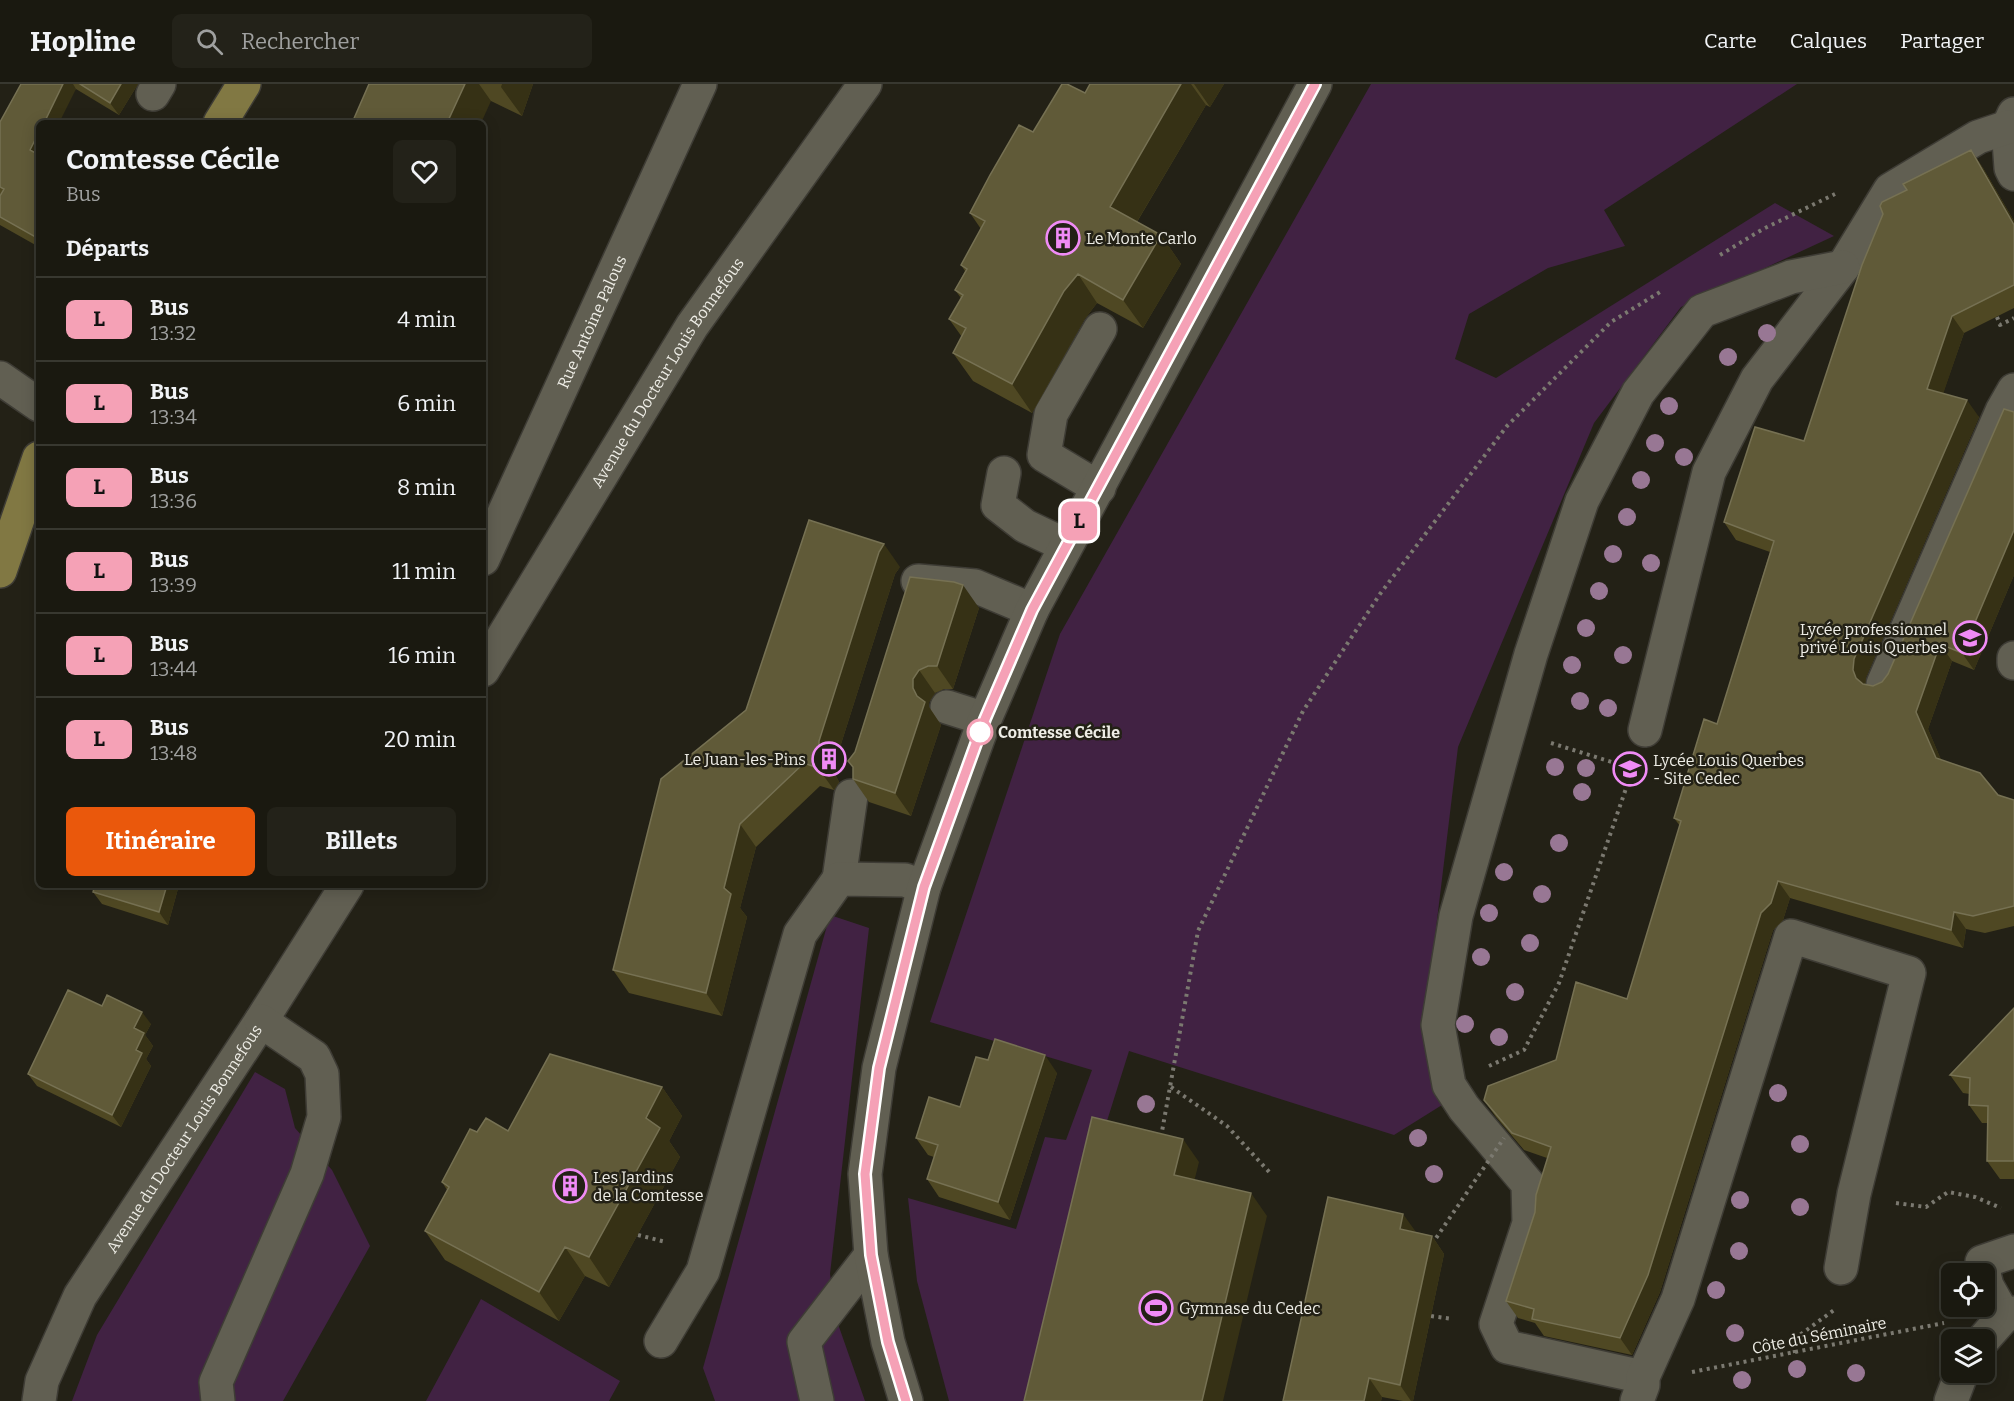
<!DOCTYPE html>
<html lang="fr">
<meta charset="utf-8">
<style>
:root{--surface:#1a1910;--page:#232219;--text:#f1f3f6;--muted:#9fa09f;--line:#383830;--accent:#ea580c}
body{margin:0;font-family:Bitter,serif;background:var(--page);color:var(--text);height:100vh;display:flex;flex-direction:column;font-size:22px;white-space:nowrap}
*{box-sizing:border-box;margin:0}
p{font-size:20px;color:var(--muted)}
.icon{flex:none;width:33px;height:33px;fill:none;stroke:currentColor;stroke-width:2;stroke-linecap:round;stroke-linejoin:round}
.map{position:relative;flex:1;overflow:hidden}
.drawer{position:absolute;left:36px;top:36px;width:450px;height:768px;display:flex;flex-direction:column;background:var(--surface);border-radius:9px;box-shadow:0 3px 15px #0003,0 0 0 2px var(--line)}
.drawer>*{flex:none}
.badge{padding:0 12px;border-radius:9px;font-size:21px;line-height:39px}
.tools{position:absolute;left:1941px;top:1179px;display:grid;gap:12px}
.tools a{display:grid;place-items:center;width:54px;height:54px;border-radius:9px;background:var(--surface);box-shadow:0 3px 15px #0003,0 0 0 2px var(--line);font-size:30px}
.map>.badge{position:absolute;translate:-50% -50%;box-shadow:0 0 0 3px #fff}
h2{padding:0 30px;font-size:22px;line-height:54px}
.round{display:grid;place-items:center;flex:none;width:63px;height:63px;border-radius:9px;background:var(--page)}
.head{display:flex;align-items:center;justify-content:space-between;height:102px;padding:0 30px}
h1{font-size:28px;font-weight:700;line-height:45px}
.cta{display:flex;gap:12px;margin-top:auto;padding:12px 30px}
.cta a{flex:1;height:69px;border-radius:9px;background:var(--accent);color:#fff;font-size:24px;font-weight:700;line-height:69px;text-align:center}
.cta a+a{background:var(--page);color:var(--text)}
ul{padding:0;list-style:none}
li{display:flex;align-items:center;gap:18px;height:84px;padding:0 30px;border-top:2px solid var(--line)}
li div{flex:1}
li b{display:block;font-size:22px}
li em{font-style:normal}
li .badge{min-width:66px;font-weight:700;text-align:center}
header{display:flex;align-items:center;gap:36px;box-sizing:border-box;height:84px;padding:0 30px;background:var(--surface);border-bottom:2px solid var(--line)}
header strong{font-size:28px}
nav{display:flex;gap:33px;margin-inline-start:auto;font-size:21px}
.search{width:420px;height:54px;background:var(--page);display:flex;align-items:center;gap:15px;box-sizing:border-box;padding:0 21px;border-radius:9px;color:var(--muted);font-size:22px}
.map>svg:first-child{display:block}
</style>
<header>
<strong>Hopline</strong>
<div class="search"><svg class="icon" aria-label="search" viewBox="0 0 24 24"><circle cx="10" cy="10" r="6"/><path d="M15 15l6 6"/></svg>Rechercher</div>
<nav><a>Carte</a><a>Calques</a><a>Partager</a></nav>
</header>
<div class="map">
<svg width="2014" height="1317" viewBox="0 0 2014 1317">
<rect width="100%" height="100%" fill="#232116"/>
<path fill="#412243" d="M1371,0H1797L1604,126L1625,162L1548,184L1469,230L1455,275L1496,294L1775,119L1834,152L1681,223L1594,339L1458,663L1425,935L1442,1021L1394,1051L1129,967L1090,1091L1036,1317H949L917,1197L908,1114L1016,1145L1045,1053L1066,1056L1092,986L930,938L1060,550Z
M830,831L869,844L830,1190L838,1240L865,1317H715L703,1284Z
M255,988L285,1005L295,1044L332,1086L370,1162L283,1317H72L97,1251Z
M481,1215L620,1297L609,1317H426Z"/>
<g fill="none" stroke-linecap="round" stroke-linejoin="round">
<defs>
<g id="minor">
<path d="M153,10L159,0"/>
<path d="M2014,30L2008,43L2011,84L2014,90"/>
<path d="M0,294L39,321"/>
<path d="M1004,389L998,421L1025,442L1065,461"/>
<path d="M1099,404L1044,371L1051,330L1100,245"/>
<path id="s1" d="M483,475L700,0"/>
<path d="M918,497L975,502L1032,526"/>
<path d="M2014,574V579"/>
<path id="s2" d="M483,586L692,242L865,0"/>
<path d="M1883,600L2002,327L2014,306"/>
<path d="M947,623L985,635"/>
<path d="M1645,646L1709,388L1757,295L1843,183L1890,106L1978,53L2008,43"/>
<path d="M839,795L851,712"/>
<path d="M1984,1190L1987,1202L2004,1232"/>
<path d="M1984,1190L1982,1178L2014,1167"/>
<path d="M1983,1256L2004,1232L2014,1229"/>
<path d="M661,1257L703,1187L800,850L839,795L905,796L924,803"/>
<path d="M1643,1293L1507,1263L1496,1240L1529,1139L1528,1100L1464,1024L1449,1001L1438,941L1456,832L1531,570L1582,417L1638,309L1702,227L1791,193L1843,183"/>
<path id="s3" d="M39,1317L42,1297L80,1212L261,937L347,801"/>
<path d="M218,1317L216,1298L307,1090L324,1033L322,990L314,973L261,937"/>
<path d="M817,1317L804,1258L871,1171"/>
<path d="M906,1317L888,1258L871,1171L865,1090L879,984L924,803L985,635L1032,526L1315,0"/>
<path d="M1637,1317L1643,1301V1293L1678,1215L1791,852L1909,889L1854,1110L1841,1184"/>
<path d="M1951,1317L1962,1288"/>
</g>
<path id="major" d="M220,39L244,0
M0,487L39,374"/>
</defs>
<use href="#minor" stroke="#3e3c35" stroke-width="36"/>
<use href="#major" stroke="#3e3c35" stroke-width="36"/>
<path stroke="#7b7970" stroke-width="4" stroke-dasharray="3 4.5" stroke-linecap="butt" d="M1720,171L1763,145L1835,110
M1997,233L2000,241L2014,234
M1551,659L1618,680
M1489,982L1524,966L1559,899L1632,687
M1171,1003L1227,1042L1271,1090
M1161,1053L1198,847L1303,627L1380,510L1507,342L1611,238L1660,208
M1896,1119L1926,1123L1948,1108L1975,1113L2001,1124
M638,1151L666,1158
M1431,1232L1453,1235
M1795,1269L1793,1256L1834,1226
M1692,1288L1944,1239"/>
<use href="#minor" stroke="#615f52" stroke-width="33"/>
<use href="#major" stroke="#817843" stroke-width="33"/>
<path stroke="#7b7970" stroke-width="4" stroke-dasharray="3 4.5" stroke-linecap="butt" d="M1432,1160L1504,1054"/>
</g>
<g fill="#987794">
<circle cx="1767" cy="249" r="9"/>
<circle cx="1728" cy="273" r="9"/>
<circle cx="1669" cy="322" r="9"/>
<circle cx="1655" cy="359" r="9"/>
<circle cx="1684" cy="373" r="9"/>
<circle cx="1641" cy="396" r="9"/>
<circle cx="1627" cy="433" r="9"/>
<circle cx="1613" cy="470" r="9"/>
<circle cx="1651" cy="479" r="9"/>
<circle cx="1599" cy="507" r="9"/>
<circle cx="1586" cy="544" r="9"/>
<circle cx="1623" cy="571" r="9"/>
<circle cx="1572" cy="581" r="9"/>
<circle cx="1580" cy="617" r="9"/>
<circle cx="1608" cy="624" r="9"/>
<circle cx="1555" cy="683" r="9"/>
<circle cx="1586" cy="684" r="9"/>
<circle cx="1582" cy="708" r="9"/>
<circle cx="1559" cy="759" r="9"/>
<circle cx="1504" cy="788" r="9"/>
<circle cx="1542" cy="810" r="9"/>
<circle cx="1489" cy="829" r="9"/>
<circle cx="1530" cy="859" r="9"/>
<circle cx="1481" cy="873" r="9"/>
<circle cx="1515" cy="908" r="9"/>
<circle cx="1465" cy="940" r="9"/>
<circle cx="1499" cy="953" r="9"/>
<circle cx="1778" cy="1009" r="9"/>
<circle cx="1146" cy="1020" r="9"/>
<circle cx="1418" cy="1054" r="9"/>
<circle cx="1800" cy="1060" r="9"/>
<circle cx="1434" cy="1090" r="9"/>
<circle cx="1740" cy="1116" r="9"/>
<circle cx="1800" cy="1123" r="9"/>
<circle cx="1739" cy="1167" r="9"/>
<circle cx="1716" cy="1206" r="9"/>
<circle cx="1735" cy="1249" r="9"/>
<circle cx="1797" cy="1285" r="9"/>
<circle cx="1856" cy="1289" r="9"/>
<circle cx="1742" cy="1296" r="9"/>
</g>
<path fill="#4f4823" d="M21,0H138L119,31L76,5L39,39V163L0,141V112L1,111L0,110V38Z
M369,0H533L522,32L491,17Z
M1090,0H1224L1210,23L1206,21L1137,138L1161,151L1181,180L1143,244L1097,219L1084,236L1032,329L973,297L953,269L962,253L949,235L961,214L955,206L965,187L961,181L981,145L970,129L1033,48L1085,9Z
M1971,66L1983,84L2014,137V224L1964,249L1943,309L1979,333L1866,593L1865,600L1873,602L1882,598L1888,590L2014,328V491L1974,586L1952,577L1928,645L1941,676L1998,711L2014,716V842L1985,849L1966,845L1963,864L1790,814L1783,836L1773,846L1660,1208L1632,1271L1544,1252L1535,1239L1518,1234L1506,1217L1535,1128L1547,1074L1524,1066L1496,1033L1484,1016L1556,976L1627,915L1680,742L1674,734L1717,640L1770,468L1736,456L1724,438L1804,357L1907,106Z
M900,483L895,490L835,679V690L839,698L834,706L820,702L756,763L740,824L747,833L722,932L629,909L613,886L746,626Z
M910,493L979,524L953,605H944L935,609L929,618V623L941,641L911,732L869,718L853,695L855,668Z
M95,801H179L168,841L102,820L93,808Z
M102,922L151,940L145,951L153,962L146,975L151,982L121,1043L37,1002L28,990Z
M2014,924V1095H2000L1987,1077L1988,1039H1982L1969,1021L1970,1010L1963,1009L1950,991Z
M988,976L1057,989L1010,1136L939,1113L927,1095L934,1073L928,1071L916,1054L960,1023Z
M662,1003L682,1032L669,1057L680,1073L609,1203L585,1192L559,1237L445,1176L425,1147L447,1106L442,1098L477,1048L508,1047Z
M1416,1148L1432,1152L1444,1170L1413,1317H1403L1382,1313L1381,1317H1283Z"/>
<path fill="#363115" d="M63,0H73L76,5L59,39H44Z
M121,0H138L119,31L110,19Z
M465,0H479L491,17L481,39H447Z
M502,0H533L522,32L501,3Z
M1181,0H1191L1206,21L1129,151L1110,123Z
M1194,0H1224L1210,23Z
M39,48V79L30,66Z
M1971,66L1983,84L2014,137V141Z
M1161,151L1181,180L1143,244L1123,216Z
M1078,190L1097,219L1084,236L1032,329L1012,300L1064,207Z
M1952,232L1964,249L1939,322L1927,305Z
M1967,316L1979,333L1866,593L1865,603L1856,594L1853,586L1854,575Z
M2014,446V491L1974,586L1962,569Z
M884,460L900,483L895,490L835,679V690L839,698L834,706L818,684L819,657L879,468Z
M963,501L979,524L953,605L937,582Z
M1940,560L1952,577L1928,645L1948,692L1936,674L1916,628Z
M919,586L935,609L929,618V623L941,641L911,732L895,709L917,612L913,604V595Z
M740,740L756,763L740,824L747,833L722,932L706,909L724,804Z
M1778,797L1790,814L1783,836L1773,846L1660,1208L1632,1271L1620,1254L1761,829Z
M167,801H179L168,841L159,828Z
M1954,828L1966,845L1963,864L1951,846Z
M142,928L151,940L145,951L153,962L146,975L151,982L121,1043L112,1031L136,966L134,944Z
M1045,971L1057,989L1010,1136L998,1118Z
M662,1003L682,1032L669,1057L680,1073L609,1203L589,1173L646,1034Z
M1183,1055L1199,1078L1190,1114L1174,1091Z
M1251,1109L1267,1132L1223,1317H1202Z
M1403,1130L1416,1148L1400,1145Z
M1432,1152L1444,1170L1413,1317H1411L1400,1301Z
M565,1163L585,1192L559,1237L539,1208Z
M1369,1294L1382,1313L1381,1317H1364Z"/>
<path fill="#605a38" stroke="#767153" stroke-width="1.5" d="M21,0H63L44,39H39V48L30,66L39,71V155L0,133V112L4,105L0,103V38Z
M80,0H121L110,19Z
M369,0H465L447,39H352Z
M1062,0H1067L1085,9L1090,0H1181L1110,123L1161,151L1123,216L1078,190L1064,207L1012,300L953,269L966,244L949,235L963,211L955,206L967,185L961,181L985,137L970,129L990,91L1019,41L1033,48Z
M1971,66L2014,141V201L1952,232L1927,305L1967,316L1854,575L1853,586L1856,594L1863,600L1873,602L1882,598L1888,590L2004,325L2014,328V446L1962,569L1940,560L1916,628L1936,674L1980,689L1998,711L2014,716V822L1973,832L1954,828L1951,846L1778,797L1771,819L1761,829L1648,1191L1620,1254L1532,1235L1534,1225L1506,1217L1535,1128L1536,1111L1551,1063L1512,1049L1484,1016L1488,1002L1556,976L1576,898L1627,915L1681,737L1674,734L1704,635L1717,640L1774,457L1724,438L1755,343L1804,357L1862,181L1883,130L1880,122L1882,118L1907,106L1903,100Z
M809,436L884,460L879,468L819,657V667L824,675L818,684L804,679L740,740L724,804L731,810L706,909L613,886L661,695L746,626Z
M910,493L954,498L963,501L937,582H928L919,586L913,595V604L917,612L925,618L895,709L853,695V683L848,677L855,668Z
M95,801H167L159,828L93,808Z
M68,906L102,922L107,911L142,928L134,944L144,949L136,966L142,969L112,1031L28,990Z
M2014,924V1077H1987L1988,1022L1969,1021L1970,994L1950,991Z
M995,955L1045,971L998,1118L927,1095L938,1061L916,1054L929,1013L960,1023L976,973L988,976Z
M550,970L662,1003L646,1034L660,1044L589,1173L565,1163L539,1208L425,1147L449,1103L442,1098L470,1045L477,1048L486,1034L508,1047Z
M1092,1033L1183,1055L1174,1091L1251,1109L1202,1317H1024Z
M1328,1113L1403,1130L1400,1145L1432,1152L1400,1301L1369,1294L1364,1317H1283Z"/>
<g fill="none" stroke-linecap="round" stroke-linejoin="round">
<defs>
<path id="line" d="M906,1317L888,1258L871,1171L865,1090L879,984L924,803L985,635L1032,526L1315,0"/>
</defs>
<use href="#line" stroke="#fff" stroke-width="14"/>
<use href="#line" stroke="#f5a1b6" stroke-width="9"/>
</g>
<defs>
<symbol id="building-ring" viewBox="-11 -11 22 22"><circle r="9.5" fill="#232116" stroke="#f08bf6" stroke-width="1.5"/><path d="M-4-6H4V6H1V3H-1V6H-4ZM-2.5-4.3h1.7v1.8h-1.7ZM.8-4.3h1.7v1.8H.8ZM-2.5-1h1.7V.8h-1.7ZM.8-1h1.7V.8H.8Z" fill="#f08bf6"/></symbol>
<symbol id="school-ring" viewBox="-11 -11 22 22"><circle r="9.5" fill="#232116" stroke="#f08bf6" stroke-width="1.5"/><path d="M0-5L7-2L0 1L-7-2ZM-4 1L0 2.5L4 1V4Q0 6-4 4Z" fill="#f08bf6"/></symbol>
<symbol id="stadium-ring" viewBox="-11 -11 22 22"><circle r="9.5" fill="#232116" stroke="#f08bf6" stroke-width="1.5"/><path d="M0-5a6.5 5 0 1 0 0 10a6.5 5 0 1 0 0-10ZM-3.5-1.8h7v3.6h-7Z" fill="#f08bf6"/></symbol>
</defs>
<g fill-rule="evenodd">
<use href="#building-ring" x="1044" y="135" width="38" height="38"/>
<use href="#school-ring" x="1951" y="535" width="38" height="38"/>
<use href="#building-ring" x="810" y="656" width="38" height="38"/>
<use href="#school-ring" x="1611" y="666" width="38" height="38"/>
<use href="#building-ring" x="551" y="1083" width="38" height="38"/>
<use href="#stadium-ring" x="1137" y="1205" width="38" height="38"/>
</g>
<circle fill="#fff" stroke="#f5a1b6" stroke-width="3" cx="980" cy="648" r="12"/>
<g text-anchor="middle" stroke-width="5" stroke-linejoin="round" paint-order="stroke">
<g font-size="16" fill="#eeede6" stroke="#232116" text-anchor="start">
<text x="1086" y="160">Le Monte Carlo</text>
<text x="1947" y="551" text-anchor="end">Lycée professionnel<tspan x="1947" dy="18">privé Louis Querbes</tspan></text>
<text x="806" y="681" text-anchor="end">Le Juan-les-Pins</text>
<text x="1653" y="682">Lycée Louis Querbes<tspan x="1653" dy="18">- Site Cedec</tspan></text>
<text x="593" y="1099">Les Jardins<tspan x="593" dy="18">de la Comtesse</tspan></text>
<text x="1179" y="1230">Gymnase du Cedec</text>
</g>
<g font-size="16" fill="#eeede6" stroke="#232116">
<text dy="6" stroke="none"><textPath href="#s1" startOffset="261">Rue Antoine Palous</textPath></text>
<text dy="6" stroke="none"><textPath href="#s2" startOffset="350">Avenue du Docteur Louis Bonnefous</textPath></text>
<text dy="6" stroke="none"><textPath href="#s3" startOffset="302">Avenue du Docteur Louis Bonnefous</textPath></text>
<text transform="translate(1819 1251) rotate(-11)" y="6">Côte du Séminaire</text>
</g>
<g font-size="16" font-weight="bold" fill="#eeede6" stroke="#232116" text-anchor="start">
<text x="998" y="654">Comtesse Cécile</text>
</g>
</g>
</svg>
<div class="tools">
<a><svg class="icon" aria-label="locate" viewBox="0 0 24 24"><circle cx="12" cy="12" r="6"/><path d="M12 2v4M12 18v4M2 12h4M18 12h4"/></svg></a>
<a><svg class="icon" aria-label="layers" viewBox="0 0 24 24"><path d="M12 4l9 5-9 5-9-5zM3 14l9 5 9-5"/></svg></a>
</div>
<b class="badge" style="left:1079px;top:437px;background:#f5a1b6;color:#111">L</b>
<section class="drawer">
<div class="head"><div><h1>Comtesse Cécile</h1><p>Bus</p></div><a class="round"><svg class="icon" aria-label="heart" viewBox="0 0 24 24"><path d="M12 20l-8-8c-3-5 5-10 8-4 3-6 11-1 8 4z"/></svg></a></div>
<h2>Départs</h2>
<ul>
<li><span class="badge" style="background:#f5a1b6;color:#111">L</span><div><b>Bus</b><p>13:32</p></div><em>4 min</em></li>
<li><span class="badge" style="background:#f5a1b6;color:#111">L</span><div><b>Bus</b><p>13:34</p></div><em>6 min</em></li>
<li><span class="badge" style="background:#f5a1b6;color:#111">L</span><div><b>Bus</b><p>13:36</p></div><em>8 min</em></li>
<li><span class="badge" style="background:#f5a1b6;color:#111">L</span><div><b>Bus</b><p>13:39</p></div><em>11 min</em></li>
<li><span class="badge" style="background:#f5a1b6;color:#111">L</span><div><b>Bus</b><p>13:44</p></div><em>16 min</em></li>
<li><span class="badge" style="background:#f5a1b6;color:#111">L</span><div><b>Bus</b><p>13:48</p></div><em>20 min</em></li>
</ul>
<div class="cta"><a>Itinéraire</a><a>Billets</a></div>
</section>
</div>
